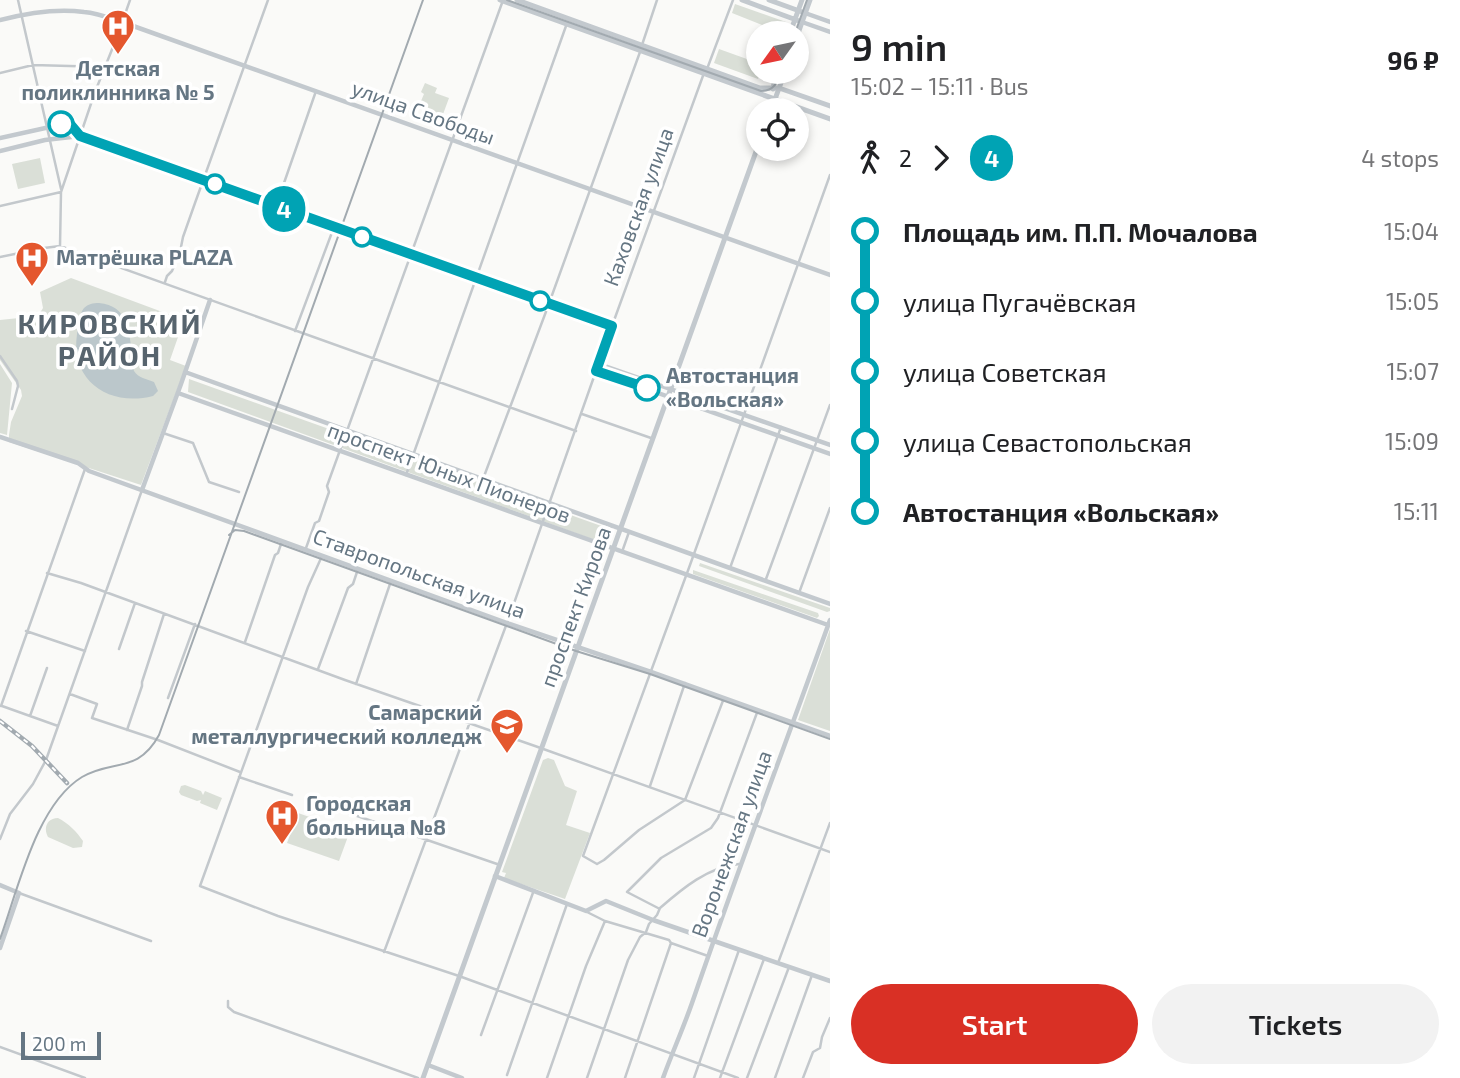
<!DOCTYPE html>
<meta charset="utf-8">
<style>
:root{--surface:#fff;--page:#f2f2f2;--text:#202124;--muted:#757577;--accent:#d93025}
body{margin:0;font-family:"Exo 2",sans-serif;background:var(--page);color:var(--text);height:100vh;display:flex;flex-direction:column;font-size:26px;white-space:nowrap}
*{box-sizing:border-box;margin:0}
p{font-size:23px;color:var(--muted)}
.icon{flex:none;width:38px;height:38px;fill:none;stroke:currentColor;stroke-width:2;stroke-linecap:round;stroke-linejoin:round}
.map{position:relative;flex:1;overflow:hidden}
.side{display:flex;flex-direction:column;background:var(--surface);width:630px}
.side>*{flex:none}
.badge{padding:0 14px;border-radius:23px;font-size:24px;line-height:46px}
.needle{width:46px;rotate:237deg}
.fabs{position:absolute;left:746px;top:21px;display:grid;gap:14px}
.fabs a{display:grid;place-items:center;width:63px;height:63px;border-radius:50%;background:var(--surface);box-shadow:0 4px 10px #0003;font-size:35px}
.scale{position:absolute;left:21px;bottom:18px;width:80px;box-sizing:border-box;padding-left:7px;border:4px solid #657683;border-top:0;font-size:19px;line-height:24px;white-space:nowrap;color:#657683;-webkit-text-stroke:5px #fff;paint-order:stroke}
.map>.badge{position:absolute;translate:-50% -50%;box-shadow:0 0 0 4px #fff}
.legs{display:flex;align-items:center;gap:10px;height:77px;padding:0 21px;font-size:23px}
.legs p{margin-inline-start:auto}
.head{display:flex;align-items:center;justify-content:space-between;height:119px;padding:0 21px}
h1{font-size:38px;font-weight:600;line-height:52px}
.primary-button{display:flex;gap:14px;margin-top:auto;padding:14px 21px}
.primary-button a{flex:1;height:80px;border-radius:42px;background:var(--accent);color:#fff;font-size:28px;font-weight:600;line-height:80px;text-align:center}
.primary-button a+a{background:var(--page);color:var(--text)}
ul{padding:0 21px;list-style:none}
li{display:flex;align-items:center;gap:24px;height:70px;font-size:26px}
li i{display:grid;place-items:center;width:10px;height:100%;margin:0 9px;background:currentColor}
li i::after{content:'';width:18px;height:18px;margin:-9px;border:5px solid;border-radius:50%;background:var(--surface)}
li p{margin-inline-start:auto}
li:first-child i{background:linear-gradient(#0000 50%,currentColor 0)}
li:last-child i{background:linear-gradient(currentColor 50%,#0000 0)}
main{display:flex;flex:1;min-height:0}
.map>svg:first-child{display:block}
</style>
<main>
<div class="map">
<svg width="830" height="1078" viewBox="0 0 830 1078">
<rect width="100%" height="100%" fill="#fafaf8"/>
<path fill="#dadfd7" d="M735,4L786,22L770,28L732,13Z
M719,49L758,63V72H761L758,79L714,63Z
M425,83L437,88L435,93L449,98L442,117L418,108L424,94L421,92Z
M40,158L45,183L18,189L12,164Z
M71,278L184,320L170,360L186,366L141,485L9,442V435L11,422L22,396L21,390L0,360V320L38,316L43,308L40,292Z
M0,364L12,383L7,435L0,433Z
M189,379L607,528L603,543L188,392Z
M700,563L830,608V611L827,612L699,566Z
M693,570L818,613L819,616L817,618L693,574Z
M830,629V731L798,720Z
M548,758L554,760L565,786L577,791L566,825L590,833L565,899L504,878L506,873L502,872L543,760Z
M185,785L201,791L203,795L205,791L222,798L217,810L200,803L201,800L197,801L181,795L179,792L181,786Z
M298,813L350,831L339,861L287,843Z
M58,818C68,823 77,832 83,841L82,847L73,848L48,837C43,828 47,818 58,818Z"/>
<path fill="#bbc7cb" d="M99,303C128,306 129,330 132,354C132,359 132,366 134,371C138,378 147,379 154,382L158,391L153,396C110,407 70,382 77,334C78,327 79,314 84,308C88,304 93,303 99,303Z"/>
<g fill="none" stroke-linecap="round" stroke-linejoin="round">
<path stroke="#c3c8cc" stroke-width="2.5" d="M18,0L61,189
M642,45L657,0
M707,69L733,0
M0,73L33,65L106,67
M0,206L61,192
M276,206L316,91
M60,246L61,192L95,92L117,37L130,0
M0,257L44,248L60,246L576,431
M165,282L167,276L172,271L180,252L183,237L195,203L268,0
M612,326L704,73
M295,331L334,227
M0,356L17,381L18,386L12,409
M582,414L651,438
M163,433L193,443L209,482L239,492
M406,475L566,26
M483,479L547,309L640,52
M605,546L612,526
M306,548L315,523L319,521L329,492L327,486L502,3
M622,552L629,532
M322,556L308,587L200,886L278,916L459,976L738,1078
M730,568L781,427
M47,573L81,583L345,680L535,746L830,852
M766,579L830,405
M799,593L830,508
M26,631L85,651
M245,642L275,555L278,553L282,541
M119,649L135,603
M318,669L348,588L353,584L358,569
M356,684L391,581
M70,694L97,704L92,718L158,740L240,772
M168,698L195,624
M724,698L685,800L639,830L604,860L597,864L583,856L690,565L830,175
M1,706L85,469
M2,706L58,726
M30,716L47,668
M127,730L142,686V682L164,614
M239,777L292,795
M650,786L685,683
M331,807L500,865
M0,839L10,814L33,784L46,760L142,490
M19,893L151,941
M658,908L627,892L661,858L711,828L718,818L758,710
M587,912L605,921L669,940L671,943L708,956
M384,952L507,623L596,371
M778,963L830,823
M228,1001V1007L234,1012L418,1078
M481,1035L534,890
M0,1047L85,1078
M507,1075L567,904
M547,1078L586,966L605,921
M587,1078L628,960L640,937L646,932L649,924L657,915L660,908C683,888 708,867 739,864
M625,1078L671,943
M694,1078L739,950
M720,1078L764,959
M747,1078L789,967
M775,1078L812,975
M803,1078L813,1052L820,1048L822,1037L830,1018"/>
<path stroke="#c3c9ce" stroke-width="4.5" d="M805,13L830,22
M0,20C27,13 56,8 84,12C97,13 110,18 122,22L830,275
M802,22L830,32
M62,125C58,130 60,135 65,137L72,134L73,127
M0,138L68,123L80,136L612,326L596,371L830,454
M0,151L45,140L80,136
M599,364L830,445
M185,372L830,604
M178,393L828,625
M0,437L78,463L89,471L507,623L651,672L830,736
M142,490L181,384L210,300
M495,876L586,911L606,901L653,920L830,981
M0,885L19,893L0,948
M428,1065L462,1078
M663,1078C672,1053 683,1029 692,1003C736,875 784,748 830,620"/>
<path stroke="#c3c9ce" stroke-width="5" d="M500,0L830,119
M517,0L760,88H779L830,106
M742,0L802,22
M769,0L805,13
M790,33L802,0
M796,39L810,0
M773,89L776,72
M771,110L785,72
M423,1078L758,146"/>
<path stroke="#a2aab0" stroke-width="2" d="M507,0L761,91C774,91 777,83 781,72
M795,33L807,0
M229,535L235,530L244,531L576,651L650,674L830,739
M0,939C18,890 36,805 82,777C112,759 138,774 159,735L423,0"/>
<defs>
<path id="rail" d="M0,721L32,746L67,783"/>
</defs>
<use href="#rail" stroke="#a2aab0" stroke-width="4.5"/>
<use href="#rail" stroke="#fff" stroke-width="2" stroke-dasharray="5" stroke-linecap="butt"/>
</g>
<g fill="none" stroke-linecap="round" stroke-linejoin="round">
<defs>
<path id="line-1" d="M61,124H70L80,136L612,326L596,371L647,388"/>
</defs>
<use href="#line-1" stroke="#fff" stroke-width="16"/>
<use href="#line-1" stroke="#00a3b4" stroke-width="10"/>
</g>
<defs>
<symbol id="hospital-pin" viewBox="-11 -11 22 30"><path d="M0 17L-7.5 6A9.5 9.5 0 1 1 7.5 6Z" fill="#e4572e" stroke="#fff"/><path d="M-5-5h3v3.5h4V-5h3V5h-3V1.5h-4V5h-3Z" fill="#fff"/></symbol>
<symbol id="university-pin" viewBox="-11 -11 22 30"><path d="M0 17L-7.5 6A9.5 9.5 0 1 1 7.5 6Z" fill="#e4572e" stroke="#fff"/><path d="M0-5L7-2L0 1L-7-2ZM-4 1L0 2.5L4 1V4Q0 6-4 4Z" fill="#fff"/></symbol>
</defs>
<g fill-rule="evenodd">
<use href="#hospital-pin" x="99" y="7" width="38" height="52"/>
<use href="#hospital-pin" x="13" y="239" width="38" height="52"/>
<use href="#university-pin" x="488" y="706" width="38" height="52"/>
<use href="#hospital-pin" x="263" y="797" width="38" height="52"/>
</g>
<g fill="#fff" stroke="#00a3b4" stroke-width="3.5">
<circle cx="61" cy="124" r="12"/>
<circle cx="215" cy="184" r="9"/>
<circle cx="362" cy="237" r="9"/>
<circle cx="540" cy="301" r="9"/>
<circle cx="647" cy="388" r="12"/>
</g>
<g text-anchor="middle" stroke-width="7" stroke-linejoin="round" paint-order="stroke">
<g font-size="21" font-weight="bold" fill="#657683" stroke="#fff" text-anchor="start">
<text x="118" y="76" text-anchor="middle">Детская<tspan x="118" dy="24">поликлинника № 5</tspan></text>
<text x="56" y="265">Матрёшка PLAZA</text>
<text x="482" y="720" text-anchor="end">Самарский<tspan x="482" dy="24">металлургический колледж</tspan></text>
<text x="306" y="811">Городская<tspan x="306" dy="24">больница №8</tspan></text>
</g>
<g font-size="21" fill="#657683" stroke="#fff">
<text transform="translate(423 113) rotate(20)" y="7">улица Свободы</text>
<text transform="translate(639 207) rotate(-70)" y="7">Каховская улица</text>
<text transform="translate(449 473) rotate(20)" y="7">проспект Юных Пионеров</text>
<text transform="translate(419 574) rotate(20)" y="7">Ставропольская улица</text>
<text transform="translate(576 607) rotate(-70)" y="7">проспект Кирова</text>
<text transform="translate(732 844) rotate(-70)" y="7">Воронежская улица</text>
</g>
<g font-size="21" font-weight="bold" fill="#657683" stroke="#fff" text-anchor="start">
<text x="666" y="383">Автостанция<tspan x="666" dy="24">«Вольская»</tspan></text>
</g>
<g font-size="28" font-weight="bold" letter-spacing="2" fill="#57646e" stroke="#fff">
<text x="110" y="334">КИРОВСКИЙ<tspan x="110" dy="32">РАЙОН</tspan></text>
</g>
</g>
</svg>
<div class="fabs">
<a><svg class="needle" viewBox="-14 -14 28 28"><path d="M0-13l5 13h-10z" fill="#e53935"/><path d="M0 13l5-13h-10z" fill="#757577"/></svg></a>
<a><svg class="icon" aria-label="locate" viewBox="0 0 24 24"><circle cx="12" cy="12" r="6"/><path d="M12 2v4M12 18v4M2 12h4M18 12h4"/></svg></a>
</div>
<div class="scale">200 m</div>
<b class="badge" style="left:284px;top:209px;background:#00a3b4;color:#fff">4</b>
</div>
<section class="side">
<div class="head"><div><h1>9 min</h1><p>15:02 – 15:11 · Bus</p></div><b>96 ₽</b></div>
<div class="legs"><svg class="icon" aria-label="walk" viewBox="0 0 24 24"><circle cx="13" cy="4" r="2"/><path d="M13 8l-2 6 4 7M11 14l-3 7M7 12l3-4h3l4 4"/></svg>2<svg class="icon" aria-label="forward" viewBox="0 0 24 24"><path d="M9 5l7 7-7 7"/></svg><b class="badge" style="background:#00a3b4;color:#fff">4</b><p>4 stops</p></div>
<ul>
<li><i style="color:#00a3b4"></i><b>Площадь им. П.П. Мочалова</b><p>15:04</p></li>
<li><i style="color:#00a3b4"></i><span>улица Пугачёвская</span><p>15:05</p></li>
<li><i style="color:#00a3b4"></i><span>улица Советская</span><p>15:07</p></li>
<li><i style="color:#00a3b4"></i><span>улица Севастопольская</span><p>15:09</p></li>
<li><i style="color:#00a3b4"></i><b>Автостанция «Вольская»</b><p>15:11</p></li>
</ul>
<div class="primary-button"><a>Start</a><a>Tickets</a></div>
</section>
</main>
